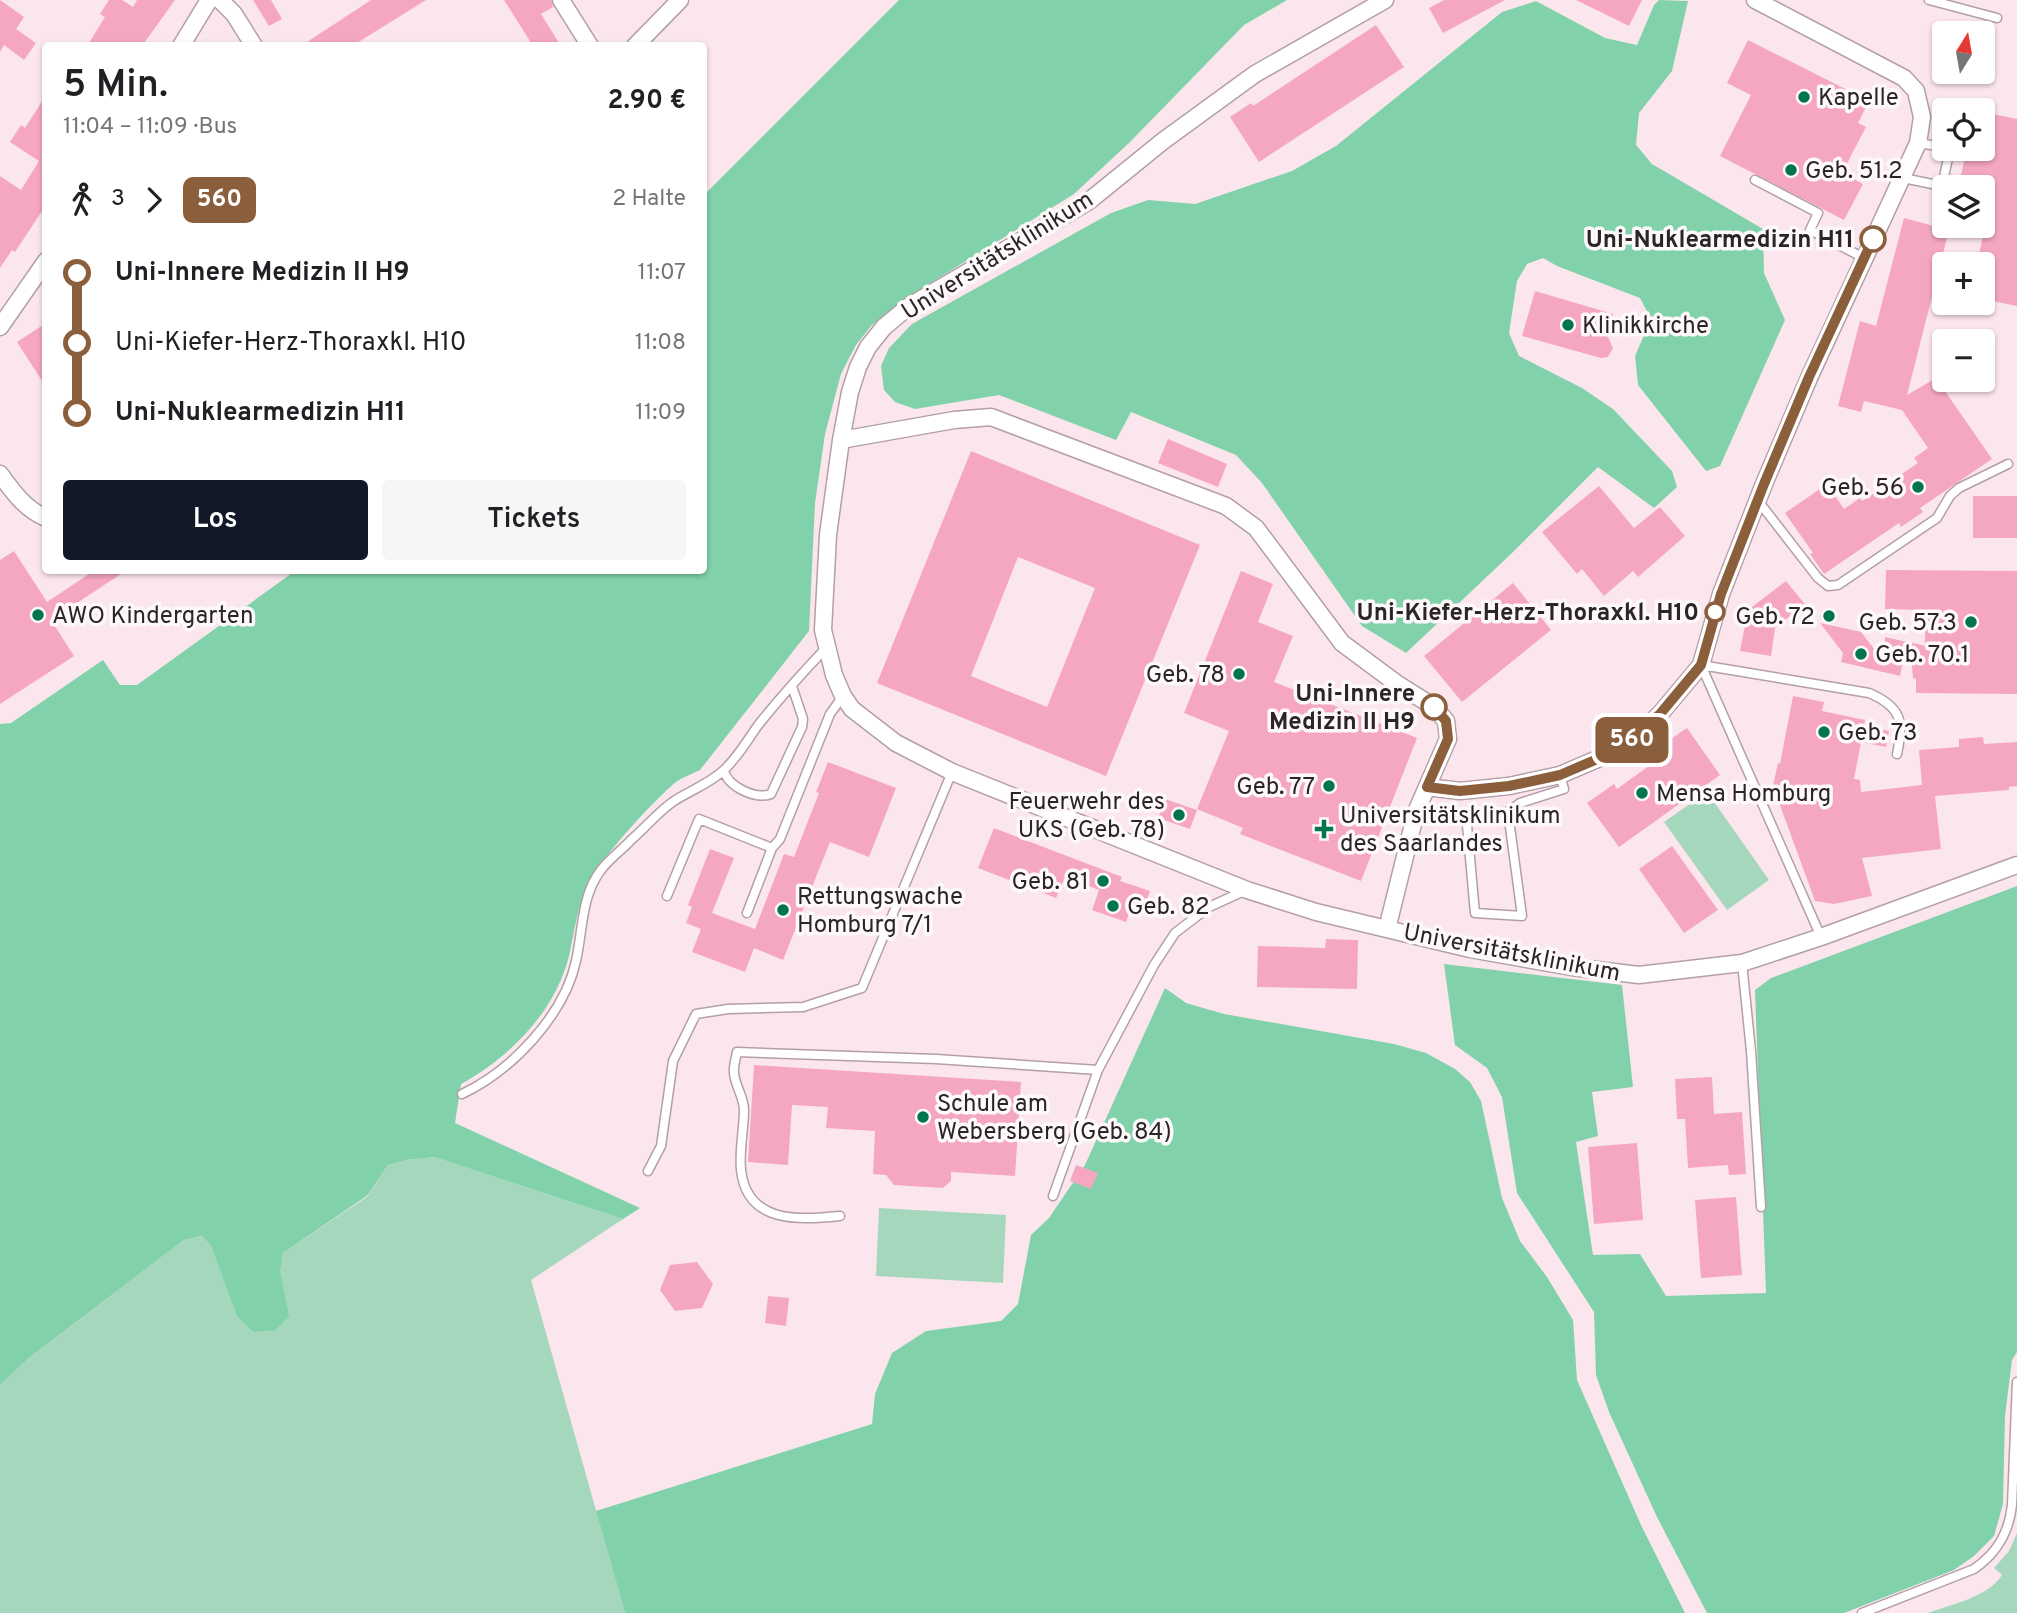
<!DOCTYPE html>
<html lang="de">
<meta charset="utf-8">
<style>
:root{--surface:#fff;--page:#f6f6f6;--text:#202124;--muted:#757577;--accent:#111827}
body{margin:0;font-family:Overpass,sans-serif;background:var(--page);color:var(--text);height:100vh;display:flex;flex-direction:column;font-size:26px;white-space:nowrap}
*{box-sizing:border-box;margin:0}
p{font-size:23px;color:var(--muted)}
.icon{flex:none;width:38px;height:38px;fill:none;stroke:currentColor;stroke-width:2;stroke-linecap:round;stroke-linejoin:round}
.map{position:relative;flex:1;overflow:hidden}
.drawer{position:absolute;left:42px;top:42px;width:665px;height:532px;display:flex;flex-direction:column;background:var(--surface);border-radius:7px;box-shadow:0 2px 5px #0004}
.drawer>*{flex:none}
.badge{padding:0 14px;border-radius:10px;font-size:24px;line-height:46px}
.needle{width:46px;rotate:11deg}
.fabs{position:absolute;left:1932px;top:21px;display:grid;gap:14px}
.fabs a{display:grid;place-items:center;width:63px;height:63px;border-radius:7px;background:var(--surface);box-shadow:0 2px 5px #0004;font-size:35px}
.map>.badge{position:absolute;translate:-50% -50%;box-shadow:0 0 0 4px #fff}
.legs{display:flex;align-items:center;gap:10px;height:77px;padding:0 21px;font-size:23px}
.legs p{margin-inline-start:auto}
.overview{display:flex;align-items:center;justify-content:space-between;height:119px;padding:0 21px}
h1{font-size:38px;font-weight:600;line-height:52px}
.primary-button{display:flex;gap:14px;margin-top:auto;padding:14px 21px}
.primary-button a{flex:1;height:80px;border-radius:7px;background:var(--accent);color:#fff;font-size:28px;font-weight:600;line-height:80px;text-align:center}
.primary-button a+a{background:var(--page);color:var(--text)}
ul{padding:0 21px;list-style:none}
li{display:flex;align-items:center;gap:24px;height:70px;font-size:26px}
li i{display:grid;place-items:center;width:10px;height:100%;margin:0 9px;background:currentColor}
li i::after{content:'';width:18px;height:18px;margin:-9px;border:5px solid;border-radius:50%;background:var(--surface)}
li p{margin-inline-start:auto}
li:first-child i{background:linear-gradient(#0000 50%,currentColor 0)}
li:last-child i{background:linear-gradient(currentColor 50%,#0000 0)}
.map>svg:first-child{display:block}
</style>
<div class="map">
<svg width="2017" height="1613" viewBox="0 0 2017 1613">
<rect width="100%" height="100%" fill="#fce6ed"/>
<path fill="#a5d7bd" d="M1707,792L1769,880L1727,910L1664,822Z
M434,1157L623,1219L531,1280L625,1613H0V1385L30,1357L184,1240L202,1236L211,1246L238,1316L253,1332L273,1331L288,1316L279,1270L283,1253L368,1196L388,1165L407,1160Z
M879,1208L1006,1215L1003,1283L876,1276Z
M2017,1533V1613H1928C1952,1604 1988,1597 2002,1575L1994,1568L2009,1551Z"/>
<path fill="#81d2ab" d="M899,0H1287L1244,25L1129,143L1074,194L903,300L871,326L856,345L841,374L825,434L815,503L809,631L700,770C692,774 683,777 676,782C652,802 598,861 586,888C577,909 574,934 569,956C555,1012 510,1057 461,1084L455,1123L640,1208L623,1219L434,1157L407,1160L388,1165L368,1195L283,1253L280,1271L289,1317L274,1331L253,1332L237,1316L211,1246L202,1236L184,1240L30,1357L0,1385V724L11,723L103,660L120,685H137L295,571L704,570V195Z
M1659,0L1688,1L1672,71L1639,113L1636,145L1652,164L1763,229L1764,273L1785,320L1720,466L1706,471L1638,385L1635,356L1651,319L1640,298L1557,266L1543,258L1527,264L1517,281L1509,333L1519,356L1582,388L1613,409L1672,471L1677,487L1654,508L1598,467L1512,553L1406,653L1362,626L1262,483L1236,455L1131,412L1116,440L999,395L915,409L895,402L884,390L881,366L889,348L912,324L1111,213L1148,200L1195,204L1292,171L1336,146L1502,12L1536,1L1605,38L1637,45L1654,5Z
M2017,886V1352L2012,1360L2005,1416L2003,1504L1994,1536L1974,1556L1954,1570L1844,1613H1707L1657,1517L1609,1412L1596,1375L1594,1312L1517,1193L1502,1097L1487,1068L1455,1045L1444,964L1622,985L1633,1087L1592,1092L1598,1136L1576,1142L1593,1255L1640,1254L1666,1296L1766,1293L1755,990L1771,978Z
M1165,988L1186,1003L1224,1014L1394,1044L1426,1053L1455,1069L1470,1082L1481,1101L1502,1198L1520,1241L1547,1277L1573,1320L1577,1380L1641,1525L1685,1613H625L596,1511L872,1424L875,1394L892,1353L926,1331L1001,1321L1018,1304L1031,1235L1049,1218L1085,1165Z"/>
<path fill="#f5a7c1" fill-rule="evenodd" d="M0,0L24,17L16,29L36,43L24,60L4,45L0,52Z
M109,0H122L133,7L137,0H175L142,46H87L105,17L100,14Z
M253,0H271L282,19L269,26Z
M371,0H426L352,46H301Z
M504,0H551L553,7L541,14L561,46H533Z
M1444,0H1505L1443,33L1429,8Z
M1576,0H1642L1629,26Z
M1376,25L1404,67L1259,162L1230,117L1251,103L1253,106Z
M1748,40L1869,101L1858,123L1866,127L1842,173L1863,184L1844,220L1720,156L1751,95L1727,83Z
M46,95V205L15,252L12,250L0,268V176L21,190L39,161L10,142L21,125L25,128Z
M1983,112L2017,119V306L1983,299V264H1977L1991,198L1983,197V187H1958L1967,149H1983Z
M1904,218L1949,230L1907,395L1936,378L1992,459L1920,508L1923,512L1901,527L1899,523L1824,574L1810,554L1813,553L1785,513L1827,484L1844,509L1860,498L1862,501L1918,463L1914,458L1928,448L1902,410L1864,401L1861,412L1838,406L1860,321L1876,326Z
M1535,291L1613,314L1607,335L1613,348L1608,357L1601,358L1522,336Z
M46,323V387L17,342Z
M1168,439L1227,464L1218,487L1158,463Z
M971,451L1200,545L1106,776L877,683ZM1018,557L1095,588L1047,707L971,676Z
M1599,486L1634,528L1660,507L1685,536L1638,577L1633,571L1604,596L1582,569L1577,574L1542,532Z
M1973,496H2017V538H1973Z
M14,551L47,602L95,570H127L51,620L74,656L0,704V560Z
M1886,570L2017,571V694L1916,693V679L1913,678L1910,642L1925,646V610L1885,609Z
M1241,571L1273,584L1258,622L1293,636L1274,682L1417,738L1361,881L1240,834L1243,828L1197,809L1229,731L1184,713Z
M1786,581L1808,608H1794L1793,614L1775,628L1771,656L1740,651L1748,610Z
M1513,583L1551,630L1462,702L1424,656Z
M1820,623L1861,632L1885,663V637L1907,642L1900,676L1841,662L1843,653Z
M1793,696L1824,702L1822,711L1865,720L1864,726L1889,731L1886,747L1861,742L1854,779L1860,780L1861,792L1922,785L1919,750L1959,747V739L1983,737L1984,744L2017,742V786L2009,787V790L1935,796L1941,849L1862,858L1872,896L1834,904L1815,901L1773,786L1778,763L1780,764Z
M1687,728L1720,775L1619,847L1587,803L1614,784L1617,789L1664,755L1659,747Z
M828,762L896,788L869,857L830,842L783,960L754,948L745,972L692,952L701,929L686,923L692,907L688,905L710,849L734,858L712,913L755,929L784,854L794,857L819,793L816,792Z
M1165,799L1197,810L1190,829L1158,818Z
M994,828L1122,877L1120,881L1150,891L1145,906L1133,902L1126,922L1092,910L1099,890L1065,877L1056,898L978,868Z
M1672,846L1718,910L1684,933L1639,869Z
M1326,939L1358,940L1357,989L1257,987L1258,946L1325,948Z
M754,1065L1021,1082L1015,1176L951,1172V1181L943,1188L894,1185L886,1175L873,1174L875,1131L826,1128L828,1107L792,1105L788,1165L748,1162Z
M1712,1077L1714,1114L1742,1112L1746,1174L1729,1175L1728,1165L1688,1168L1685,1119H1677L1675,1079Z
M1637,1143L1643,1220L1594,1224L1588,1147Z
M1076,1165L1098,1173L1091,1189L1070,1181Z
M1736,1197L1742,1275L1701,1278L1695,1200Z
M697,1262L713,1284L702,1308L675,1311L660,1290L670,1265Z
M768,1296L789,1298L786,1326L765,1323Z"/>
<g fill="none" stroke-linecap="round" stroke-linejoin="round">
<defs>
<path id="service" d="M1929,0L1997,18
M1918,143L1944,147
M1903,178L1942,186L1950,149
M1755,180L1818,213L1810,230L1864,258
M1759,502L1818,578L1828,586L1838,585L1937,518L1950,496L1959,488L2008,464
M1701,665L1821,937
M1701,665L1869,693C1902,707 1904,722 1897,754
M724,770C727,786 755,800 771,794L802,727L803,719L792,686
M1508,812L1466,814L1475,913L1522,916L1508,812L1520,803L1564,789L1560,775
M667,896L699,819L772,848
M747,913L772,848L780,839L830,714L843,696
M1742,963L1751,1051L1761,1207
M462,1094C511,1071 564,1016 576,961C583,930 581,896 601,870C609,859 622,850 631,840C645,828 659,811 674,801C691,790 709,784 724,770C738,757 748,739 759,724C780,698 803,672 826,648
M648,1171L661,1146L673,1061L696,1014L728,1009L803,1007L862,988L952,772
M1053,1196L1098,1070L1154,965L1175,933L1209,907L1244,891
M840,1216C799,1220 747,1224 741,1170C739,1150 744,1129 744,1110C744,1097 735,1086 734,1073C733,1067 736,1058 737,1052L936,1059L1098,1070
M1862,1613L1974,1569C1997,1553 2009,1533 2012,1505L2017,1382"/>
<path id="minor" d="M220,0L234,14L254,46
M561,0L590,46
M1385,0L1255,74L1163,141L1089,201L908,307L884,327L868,347L858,367L850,392L841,440L828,535L823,630L834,675L843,696L852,709L896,743L952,772L1247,890L1316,912L1470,949L1572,967L1639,975L1742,963L1821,937L2017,865
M181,46L209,0
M635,46L680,0
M0,327L46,261
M841,440L954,420L991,417L1226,506L1256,528L1342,643L1396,683L1434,707L1446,721L1448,739L1416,812L1387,929
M0,474C13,492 25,509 46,518
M1427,787L1460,791L1509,786L1560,775L1623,748L1660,714L1701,665L1721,594L1764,484L1809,378L1918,143L1922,117L1916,91L1904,78L1755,0"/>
</defs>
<use href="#service" stroke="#b49fa6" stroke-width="11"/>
<use href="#minor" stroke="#b49fa6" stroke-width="19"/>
<use href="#service" stroke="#fff" stroke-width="8"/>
<use href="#minor" stroke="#fff" stroke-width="16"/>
</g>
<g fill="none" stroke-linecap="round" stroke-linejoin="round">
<defs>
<path id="line-1" d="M1434,707L1446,721L1448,739L1427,787L1460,791L1509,786L1560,775L1623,748L1660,714L1701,665L1721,594L1764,484L1809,377L1873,239"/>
</defs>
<use href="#line-1" stroke="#fff" stroke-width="16"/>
<use href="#line-1" stroke="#8b5e3c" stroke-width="10"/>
</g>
<g fill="#02754f" stroke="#fdf9fa" stroke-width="2.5">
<circle cx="1804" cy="97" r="7"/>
<circle cx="1791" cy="170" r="7"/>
<circle cx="1568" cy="325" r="7"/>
<circle cx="1918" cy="487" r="7"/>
<circle cx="38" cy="615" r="7"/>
<circle cx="1829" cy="616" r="7"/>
<circle cx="1971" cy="622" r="7"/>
<circle cx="1861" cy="654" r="7"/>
<circle cx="1239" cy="674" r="7"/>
<circle cx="1824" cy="732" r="7"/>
<circle cx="1329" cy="786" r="7"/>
<circle cx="1642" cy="793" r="7"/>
<circle cx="1179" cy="815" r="7"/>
<path d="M1320.5 818.5h7v7h7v7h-7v7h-7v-7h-7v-7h7z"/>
<circle cx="1103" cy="881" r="7"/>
<circle cx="1113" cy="906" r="7"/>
<circle cx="783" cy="910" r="7"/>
<circle cx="923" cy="1117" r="7"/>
</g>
<g fill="#fff" stroke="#8b5e3c" stroke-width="3.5">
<circle cx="1873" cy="239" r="12"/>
<circle cx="1715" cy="612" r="9"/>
<circle cx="1434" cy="707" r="12"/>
</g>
<g text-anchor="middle" stroke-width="7" stroke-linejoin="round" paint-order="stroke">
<g font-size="24" fill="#2c2426" stroke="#fdf9fa" text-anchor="start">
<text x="1818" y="105">Kapelle</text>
<text x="1805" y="178">Geb. 51.2</text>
<text x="1582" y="333">Klinikkirche</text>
<text x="1904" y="495" text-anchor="end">Geb. 56</text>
<text x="52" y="623">AWO Kindergarten</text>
<text x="1815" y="624" text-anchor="end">Geb. 72</text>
<text x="1957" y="630" text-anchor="end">Geb. 57.3</text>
<text x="1875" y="662">Geb. 70.1</text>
<text x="1225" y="682" text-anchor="end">Geb. 78</text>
<text x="1838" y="740">Geb. 73</text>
<text x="1315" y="794" text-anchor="end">Geb. 77</text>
<text x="1656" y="801">Mensa Homburg</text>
<text x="1165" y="809" text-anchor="end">Feuerwehr des<tspan x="1165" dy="28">UKS (Geb. 78)</tspan></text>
<text x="1340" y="823">Universitätsklinikum<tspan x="1340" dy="28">des Saarlandes</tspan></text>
<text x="1089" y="889" text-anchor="end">Geb. 81</text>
<text x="797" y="904">Rettungswache<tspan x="797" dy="28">Homburg 7/1</tspan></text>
<text x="1127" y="914">Geb. 82</text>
<text x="937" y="1111">Schule am<tspan x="937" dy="28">Webersberg (Geb. 84)</tspan></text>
</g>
<g font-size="24" font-weight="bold" fill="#2c2426" stroke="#fdf9fa" text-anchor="end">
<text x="1854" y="247">Uni-Nuklearmedizin H11</text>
<text x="1699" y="620">Uni-Kiefer-Herz-Thoraxkl. H10</text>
<text x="1415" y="701">Uni-Innere<tspan x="1415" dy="28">Medizin II H9</tspan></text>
</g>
<g font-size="24" fill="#2c2426" stroke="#fdf9fa">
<text transform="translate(997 255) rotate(-32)" y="8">Universitätsklinikum</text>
<text transform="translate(1512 952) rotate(11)" y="8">Universitätsklinikum</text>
</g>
</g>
</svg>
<div class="fabs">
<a><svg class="needle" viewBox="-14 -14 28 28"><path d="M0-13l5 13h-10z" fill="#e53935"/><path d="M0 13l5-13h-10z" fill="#757577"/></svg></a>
<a><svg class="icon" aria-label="locate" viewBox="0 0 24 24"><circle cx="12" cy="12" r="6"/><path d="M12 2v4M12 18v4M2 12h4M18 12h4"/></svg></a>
<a><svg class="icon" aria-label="layers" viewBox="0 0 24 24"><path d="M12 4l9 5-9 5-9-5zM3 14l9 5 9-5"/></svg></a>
<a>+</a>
<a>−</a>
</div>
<b class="badge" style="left:1632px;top:740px;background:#8b5e3c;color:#fff">560</b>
<section class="drawer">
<div class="overview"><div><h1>5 Min.</h1><p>11:04 – 11:09 · Bus</p></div><b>2.90 €</b></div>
<div class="legs"><svg class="icon" aria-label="walk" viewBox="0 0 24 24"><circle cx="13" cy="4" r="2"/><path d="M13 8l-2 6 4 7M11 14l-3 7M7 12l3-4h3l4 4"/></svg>3<svg class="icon" aria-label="forward" viewBox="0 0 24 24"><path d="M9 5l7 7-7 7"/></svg><b class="badge" style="background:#8b5e3c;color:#fff">560</b><p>2 Halte</p></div>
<ul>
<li><i style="color:#8b5e3c"></i><b>Uni-Innere Medizin II H9</b><p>11:07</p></li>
<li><i style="color:#8b5e3c"></i><span>Uni-Kiefer-Herz-Thoraxkl. H10</span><p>11:08</p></li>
<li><i style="color:#8b5e3c"></i><b>Uni-Nuklearmedizin H11</b><p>11:09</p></li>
</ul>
<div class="primary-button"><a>Los</a><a>Tickets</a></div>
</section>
</div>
